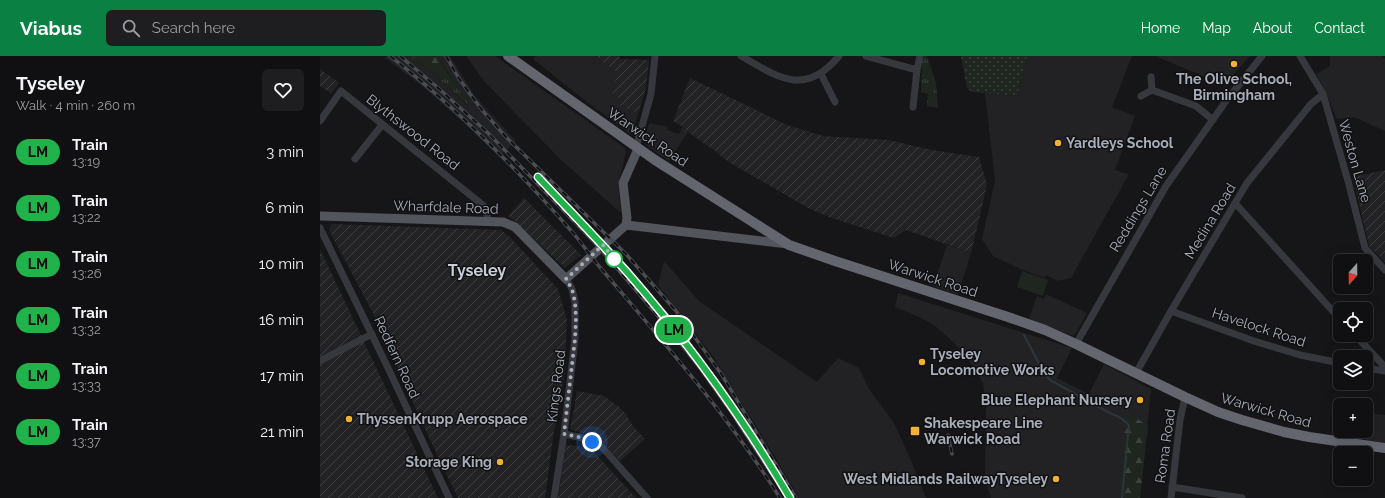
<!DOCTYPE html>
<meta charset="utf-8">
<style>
:root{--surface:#101012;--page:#1e1e20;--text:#f1f3f6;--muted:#9c9d9f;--line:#303032;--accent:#0b8043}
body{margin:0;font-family:Raleway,sans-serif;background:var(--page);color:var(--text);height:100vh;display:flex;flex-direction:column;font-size:15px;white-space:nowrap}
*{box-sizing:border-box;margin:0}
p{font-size:13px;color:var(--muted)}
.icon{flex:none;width:22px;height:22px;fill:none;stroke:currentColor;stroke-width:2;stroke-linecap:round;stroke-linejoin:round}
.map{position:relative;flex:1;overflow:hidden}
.side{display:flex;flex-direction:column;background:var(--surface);width:320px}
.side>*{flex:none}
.badge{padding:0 8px;border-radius:13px;font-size:14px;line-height:26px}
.needle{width:26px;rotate:200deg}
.tools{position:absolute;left:1013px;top:198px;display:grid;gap:8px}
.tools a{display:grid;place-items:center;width:40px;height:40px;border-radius:6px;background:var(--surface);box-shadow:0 4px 16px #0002,0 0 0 1px var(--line);font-size:20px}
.you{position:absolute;width:20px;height:20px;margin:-10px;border:3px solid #fff;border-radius:50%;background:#1a73e8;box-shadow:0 0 0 6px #1a73e833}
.map>.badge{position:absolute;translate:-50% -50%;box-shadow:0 0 0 2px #fff}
.round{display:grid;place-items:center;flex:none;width:42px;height:42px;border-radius:6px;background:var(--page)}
.overview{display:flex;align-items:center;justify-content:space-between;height:68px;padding:0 16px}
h1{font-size:19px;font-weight:700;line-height:30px}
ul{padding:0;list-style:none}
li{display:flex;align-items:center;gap:12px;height:56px;padding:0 16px}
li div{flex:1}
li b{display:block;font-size:15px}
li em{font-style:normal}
li .badge{min-width:44px;font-weight:700;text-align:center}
header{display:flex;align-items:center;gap:24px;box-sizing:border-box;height:56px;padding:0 20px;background:var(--accent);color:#fff}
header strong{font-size:19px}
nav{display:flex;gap:22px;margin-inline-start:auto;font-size:14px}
.search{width:280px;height:36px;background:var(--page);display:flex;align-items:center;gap:10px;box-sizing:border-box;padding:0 14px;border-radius:6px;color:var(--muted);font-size:15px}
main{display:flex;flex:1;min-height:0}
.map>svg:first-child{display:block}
</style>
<header>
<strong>Viabus</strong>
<div class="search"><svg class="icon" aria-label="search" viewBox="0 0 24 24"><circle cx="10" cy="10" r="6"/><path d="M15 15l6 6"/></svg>Search here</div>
<nav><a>Home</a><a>Map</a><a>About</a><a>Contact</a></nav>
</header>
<main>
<section class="side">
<div class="overview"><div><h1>Tyseley</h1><p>Walk · 4 min · 260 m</p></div><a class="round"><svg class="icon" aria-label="heart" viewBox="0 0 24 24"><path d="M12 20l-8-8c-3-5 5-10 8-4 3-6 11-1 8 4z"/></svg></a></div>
<ul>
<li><span class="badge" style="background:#22b24c;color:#111">LM</span><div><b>Train</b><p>13:19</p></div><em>3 min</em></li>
<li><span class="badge" style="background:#22b24c;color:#111">LM</span><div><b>Train</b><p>13:22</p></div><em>6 min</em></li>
<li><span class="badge" style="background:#22b24c;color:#111">LM</span><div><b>Train</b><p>13:26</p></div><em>10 min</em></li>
<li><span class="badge" style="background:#22b24c;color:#111">LM</span><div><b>Train</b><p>13:32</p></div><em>16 min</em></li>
<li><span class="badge" style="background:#22b24c;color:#111">LM</span><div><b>Train</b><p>13:33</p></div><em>17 min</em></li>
<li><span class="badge" style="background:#22b24c;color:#111">LM</span><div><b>Train</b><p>13:37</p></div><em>21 min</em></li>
</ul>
</section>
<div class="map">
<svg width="1065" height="442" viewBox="0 0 1065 442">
<defs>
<pattern id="industrial-furrows" width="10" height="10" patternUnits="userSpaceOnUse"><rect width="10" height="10" fill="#222225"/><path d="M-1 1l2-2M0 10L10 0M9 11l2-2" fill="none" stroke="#3f3f43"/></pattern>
<pattern id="grass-tufts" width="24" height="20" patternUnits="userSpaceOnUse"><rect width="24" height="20" fill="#1e261f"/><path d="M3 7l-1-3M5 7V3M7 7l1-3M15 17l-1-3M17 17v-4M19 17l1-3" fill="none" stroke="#3c433d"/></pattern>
<pattern id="forest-firs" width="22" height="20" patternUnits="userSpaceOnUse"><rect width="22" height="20" fill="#1e261f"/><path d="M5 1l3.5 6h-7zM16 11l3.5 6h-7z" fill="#3c433d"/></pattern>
<pattern id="park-dots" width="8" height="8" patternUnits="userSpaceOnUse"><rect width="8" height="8" fill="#1e261f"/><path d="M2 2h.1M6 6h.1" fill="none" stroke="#3c433d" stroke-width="1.8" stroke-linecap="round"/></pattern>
</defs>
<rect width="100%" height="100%" fill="#161618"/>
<path fill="#222225" d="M67,0H90L114,18L149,51L118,0H130L155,40L196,85L179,101L144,67L102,30L65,2Z
M146,0H175L305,92L306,96L298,129L301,157L240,103L164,25Z
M216,0H275L297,17L300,42L299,49L318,58L314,76L310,78L263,43L213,3Z
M707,0H812L792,51L815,60L795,114L809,118L751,222L738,225L726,219L725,222L703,214L673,200L662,183L675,125L665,37L697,40Z
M835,0H930L904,29Z
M1010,0H1062L1065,3V75L1034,61L1017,63L1004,33L996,18L1010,10Z
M329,67L348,71L347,74L359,78L362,72L368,76L349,105L327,90L324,85Z
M627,189L651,197L638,239L613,230Z
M344,205L379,245L497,326L518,302L539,312L549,333L574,367L590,402L606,442H479L454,399L392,299L338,229Z
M578,237L752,292L737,322L769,338L784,308L831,333L820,442H671L665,423L666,350L663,327L644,297L628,281L614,269L597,260L575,251Z
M726,238L767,257L756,277L753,280L709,263L717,240L724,243Z
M1048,357L1065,359V387L1045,384Z"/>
<path fill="url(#industrial-furrows)" d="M275,0H299L300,3L329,4L326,32L318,58L298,49L300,42L292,41L297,17Z
M0,13L19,27L11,38L0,30Z
M370,22L467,69L503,80L569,84L612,94L659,101L667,128L659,164L651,197L586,174L574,182L512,162L488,152L407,105L394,94L362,72L363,71L353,65Z
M1065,114V206L1049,190L1033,121Z
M204,142L261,199L245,212L196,166L188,160Z
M13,168L181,174L191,182L238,233L247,264L244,321L233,381L225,442H138L104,371L56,263L9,174L11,169Z
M0,193L118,442H0Z
M257,335L284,340L298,350L306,358L312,369L325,383L300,405L278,382L250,373Z
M246,389L258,390L274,396L316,442H238Z"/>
<path fill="url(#grass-tufts)" d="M604,0H607L616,27L618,52L607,50L608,38L601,36L602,6Z
M125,13L151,52L114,18Z"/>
<path fill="url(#forest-firs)" d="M90,0H118L125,13L114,18Z
M806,357L828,369L820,442H799Z"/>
<path fill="url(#park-dots)" d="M641,0H707L697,40L652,36L647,32Z"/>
<path fill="#1e261f" d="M702,215L728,224L723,240L697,231Z"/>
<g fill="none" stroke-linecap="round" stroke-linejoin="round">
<path stroke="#2c353c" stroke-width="2" d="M704,279L724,317L730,324L788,356L801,362L809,369L802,442"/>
<path stroke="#37383d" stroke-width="7" d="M421,0C459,22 485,41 519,0
M546,0L597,14
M980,0L1003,38L1028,125L1045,192L1065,214
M501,18L515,46
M831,21L832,34
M821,40L832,34L876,50L893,64
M593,51L597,14L600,0
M0,65L21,35L164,150L169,166
M318,93L317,88L331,38L335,0
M35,103L62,69
M915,147L1020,263
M0,172L68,312L129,442
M851,255L934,285L980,299L1020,307
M1035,279L1065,311
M756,288L846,130L906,45L942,0
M0,305L52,278
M1046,312L1065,315
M816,317L851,255L927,127L991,48L1003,38
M244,378L263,382L282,391L327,442
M852,431L922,442
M234,442L244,378L255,283V246L252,233L246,223
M851,442L860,364L865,341"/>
<path stroke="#53555c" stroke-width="9" d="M0,160L183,166L195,171L246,223L306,169L468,188
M306,169L307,162L303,127L318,93"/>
<path stroke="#63666e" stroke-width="10" d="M188,0L335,104L469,189L515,205L688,261L725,274L756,288L865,341L898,356L922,364L964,376L989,381L1065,392"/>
<defs>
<path id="rail" d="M70,0C137,52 198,114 254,178C264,190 273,204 284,216C346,289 409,361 460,442
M80,0L117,31L169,78L276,188L344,267L380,312L412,357L453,420
M126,0L138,21L150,38L162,54L186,81L306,198L356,255L402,319L476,442
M628,379L632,398"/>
</defs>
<use href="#rail" stroke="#4a4c52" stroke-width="3.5"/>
<use href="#rail" stroke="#111113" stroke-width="2" stroke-dasharray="6" stroke-linecap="butt"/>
</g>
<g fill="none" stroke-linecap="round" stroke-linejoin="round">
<defs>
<path id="line" d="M218,121C248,153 278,184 307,216C368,286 423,362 470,442"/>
</defs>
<use href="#line" stroke="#fff" stroke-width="9"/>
<use href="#line" stroke="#22b24c" stroke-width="6"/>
<path stroke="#a8adb8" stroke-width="4" stroke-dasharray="0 7.2" d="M272,386L263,382L244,378L255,283L256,263L255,246L252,233L246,223L283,189L294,203"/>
</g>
<g fill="#f2b134" stroke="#111113" stroke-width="1.5">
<circle cx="914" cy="8" r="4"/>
<circle cx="738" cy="87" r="4"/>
<circle cx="602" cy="306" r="4"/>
<circle cx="820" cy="344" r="4"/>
<circle cx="29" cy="363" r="4"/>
<rect x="590" y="370" width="10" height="10" rx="2"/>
<circle cx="180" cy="406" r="4"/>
<circle cx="736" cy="423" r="4"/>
</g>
<circle fill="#fff" stroke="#22b24c" stroke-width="2" cx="294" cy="203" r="8"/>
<g text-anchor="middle" stroke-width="3" stroke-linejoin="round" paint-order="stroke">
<g font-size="14" font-weight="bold" fill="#a8adb8" stroke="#111113" text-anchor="start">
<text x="914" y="28" text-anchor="middle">The Olive School,<tspan x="914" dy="16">Birmingham</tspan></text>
<text x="746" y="92">Yardleys School</text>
<text x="610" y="303">Tyseley<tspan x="610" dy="16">Locomotive Works</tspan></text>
<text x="812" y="349" text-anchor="end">Blue Elephant Nursery</text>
<text x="37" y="368">ThyssenKrupp Aerospace</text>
<text x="604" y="372">Shakespeare Line<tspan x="604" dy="16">Warwick Road</tspan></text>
<text x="172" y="411" text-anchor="end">Storage King</text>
<text x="728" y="428" text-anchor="end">West Midlands RailwayTyseley</text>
</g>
<g font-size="14" fill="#a8adb8" stroke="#111113">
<text transform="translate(93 76) rotate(38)" y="5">Blythswood Road</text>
<text transform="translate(328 81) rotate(34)" y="5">Warwick Road</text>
<text transform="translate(1035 105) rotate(74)" y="5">Weston Lane</text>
<text transform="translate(126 151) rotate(2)" y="5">Wharfdale Road</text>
<text transform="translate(818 153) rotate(-59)" y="5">Reddings Lane</text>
<text transform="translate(890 165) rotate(-59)" y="5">Medina Road</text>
<text transform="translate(613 222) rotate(18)" y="5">Warwick Road</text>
<text transform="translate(939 271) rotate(18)" y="5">Havelock Road</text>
<text transform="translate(77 301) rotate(65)" y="5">Redfern Road</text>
<text transform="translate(236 330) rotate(-83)" y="5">Kings Road</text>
<text transform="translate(946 354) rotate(16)" y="5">Warwick Road</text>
<text transform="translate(845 390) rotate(-82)" y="5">Roma Road</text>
</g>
<g font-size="16" font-weight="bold" fill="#c9ccd4" stroke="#111113">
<text x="157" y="220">Tyseley</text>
</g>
</g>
</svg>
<div class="tools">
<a><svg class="needle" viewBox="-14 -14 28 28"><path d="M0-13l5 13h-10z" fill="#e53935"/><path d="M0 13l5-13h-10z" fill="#9c9d9f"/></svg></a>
<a><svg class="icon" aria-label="locate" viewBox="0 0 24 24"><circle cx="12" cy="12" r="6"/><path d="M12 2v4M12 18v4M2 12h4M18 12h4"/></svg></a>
<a><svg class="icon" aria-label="layers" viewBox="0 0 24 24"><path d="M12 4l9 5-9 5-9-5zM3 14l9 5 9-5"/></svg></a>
<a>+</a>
<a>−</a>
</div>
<div class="you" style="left:272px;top:386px"></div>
<b class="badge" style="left:354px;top:274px;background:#22b24c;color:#111">LM</b>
</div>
</main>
